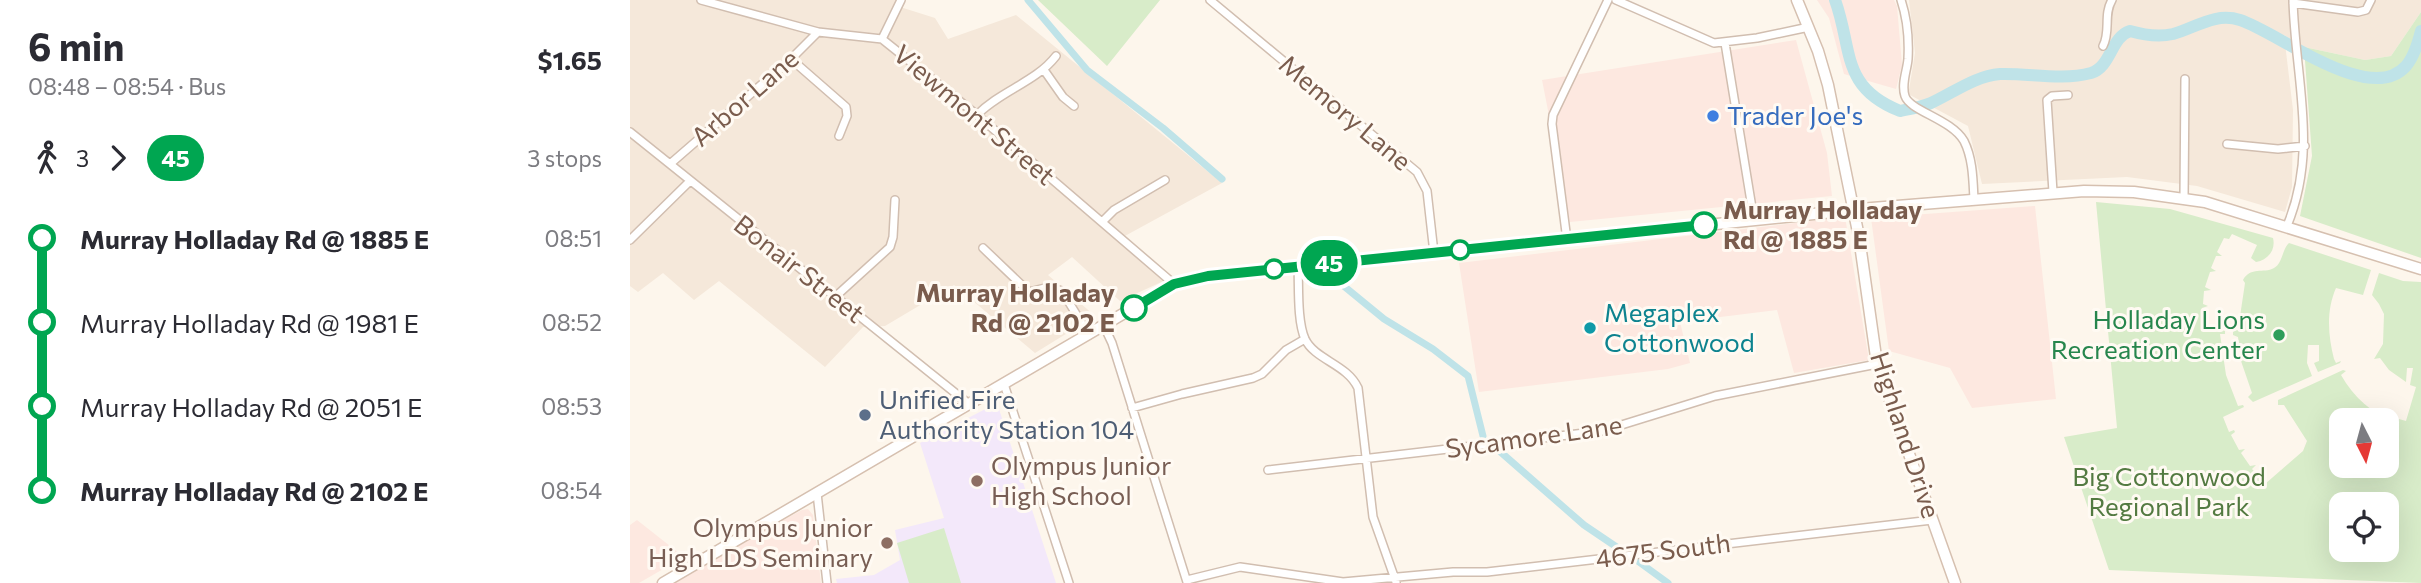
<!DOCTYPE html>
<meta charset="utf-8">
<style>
:root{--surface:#fff;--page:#f2f2f3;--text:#2b2b33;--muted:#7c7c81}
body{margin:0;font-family:Commissioner,sans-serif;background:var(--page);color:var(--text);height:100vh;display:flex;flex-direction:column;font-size:26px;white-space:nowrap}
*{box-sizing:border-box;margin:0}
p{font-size:23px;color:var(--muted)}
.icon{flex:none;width:38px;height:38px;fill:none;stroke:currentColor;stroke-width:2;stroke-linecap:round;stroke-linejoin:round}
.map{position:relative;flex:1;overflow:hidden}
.side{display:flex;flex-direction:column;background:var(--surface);width:630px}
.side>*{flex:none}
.badge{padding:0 14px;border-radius:23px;font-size:24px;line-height:46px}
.needle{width:46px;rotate:174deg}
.controls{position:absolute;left:1699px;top:408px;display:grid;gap:14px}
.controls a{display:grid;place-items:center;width:70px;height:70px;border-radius:14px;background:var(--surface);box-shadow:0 7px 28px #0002;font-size:35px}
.map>.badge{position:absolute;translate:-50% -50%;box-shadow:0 0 0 4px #fff}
.legs{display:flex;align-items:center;gap:10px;height:77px;padding:0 28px;font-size:23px}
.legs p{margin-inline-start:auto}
.overview{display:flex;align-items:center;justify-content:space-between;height:119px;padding:0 28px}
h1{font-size:38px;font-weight:700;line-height:52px}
ul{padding:0 28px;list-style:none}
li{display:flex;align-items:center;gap:24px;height:84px;font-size:26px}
li i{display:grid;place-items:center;width:10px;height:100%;margin:0 9px;background:currentColor}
li i::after{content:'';width:18px;height:18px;margin:-9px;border:5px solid;border-radius:50%;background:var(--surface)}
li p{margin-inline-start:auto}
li:first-child i{background:linear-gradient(#0000 50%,currentColor 0)}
li:last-child i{background:linear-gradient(currentColor 50%,#0000 0)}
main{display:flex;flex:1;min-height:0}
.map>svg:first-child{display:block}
</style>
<main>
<section class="side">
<div class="overview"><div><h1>6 min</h1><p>08:48 – 08:54 · Bus</p></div><b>$1.65</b></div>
<div class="legs"><svg class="icon" aria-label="walk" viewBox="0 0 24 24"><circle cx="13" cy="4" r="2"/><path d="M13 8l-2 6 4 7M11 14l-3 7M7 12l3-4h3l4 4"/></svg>3<svg class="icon" aria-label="forward" viewBox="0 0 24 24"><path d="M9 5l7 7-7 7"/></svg><b class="badge" style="background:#00a651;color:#fff">45</b><p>3 stops</p></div>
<ul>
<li><i style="color:#00a651"></i><b>Murray Holladay Rd @ 1885 E</b><p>08:51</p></li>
<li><i style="color:#00a651"></i><span>Murray Holladay Rd @ 1981 E</span><p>08:52</p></li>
<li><i style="color:#00a651"></i><span>Murray Holladay Rd @ 2051 E</span><p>08:53</p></li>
<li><i style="color:#00a651"></i><b>Murray Holladay Rd @ 2102 E</b><p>08:54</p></li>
</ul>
</section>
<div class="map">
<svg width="1791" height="583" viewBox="0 0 1791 583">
<rect width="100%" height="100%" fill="#fdf6ec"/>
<path fill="#f5e8da" d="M0,0H269L267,6L305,18L318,39L386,15L592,183L493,237L538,279L490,301L442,257L418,275L465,316L405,353L324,285L255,326L233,327L195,367L89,281L64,300L33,273L8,292L0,286Z
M1279,0H1791V12L1761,56L1735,60L1674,47L1654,35L1663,110L1662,187L1655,212L1567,186L1497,177L1352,184L1338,126L1280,95L1279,90L1285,53Z"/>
<path fill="#fde8e0" d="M1187,0H1264L1267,6L1272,65L1266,89L1214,74L1199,18Z
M1166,40L1197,153L1202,196L940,222L912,80Z
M1405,206L1426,399L1342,408L1320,368L1259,351L1241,218Z
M1215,217L1239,360L1164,373L1147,310L1050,322L1060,363L1038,369L849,392L829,263Z
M178,509L183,515L191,583H44L121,537L172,510Z
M7,520L54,557L9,583H0V525Z"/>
<path fill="#f3e8fa" d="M367,403L426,583H207L206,579L244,575L270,560L265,530L314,518L290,443Z"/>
<path fill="#d8ecc9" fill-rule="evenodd" d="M408,0H530L477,66Z
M1791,12V258L1670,216L1682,156L1674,47L1735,60L1761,56Z
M1466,202L1540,209L1643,238C1646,250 1638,260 1626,262L1621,258L1627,245L1602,234L1599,239L1594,238L1587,252L1592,256H1586L1581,268L1586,271L1580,272L1575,287L1581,290L1574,291L1573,304L1578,306L1572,308L1571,325L1590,326V330L1595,331V334H1590L1596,375L1608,406L1613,405L1614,407L1593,417L1599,432L1604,430L1605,432L1601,435L1609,450L1615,449L1611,453L1620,466L1626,465L1622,469L1635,484L1673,451L1677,441L1654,405H1648V400L1713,370L1716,371L1711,375C1724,398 1742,413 1767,424L1769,419L1776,421L1786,387L1780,385L1783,368H1777L1776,382L1759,370L1750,358L1744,359L1753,344L1754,314L1749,304L1742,295L1749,273L1773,281L1791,282V583L1479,570L1434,437L1487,428ZM1712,420H1757V466H1712ZM1712,504H1757V550H1712Z
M1659,243L1741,270L1733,295L1706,288C1696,311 1698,335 1704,359L1706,363L1711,361L1710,363L1688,372L1684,363L1689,361V345H1678L1677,363L1682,376L1623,402L1618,397L1622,393L1611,361L1608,337L1603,335V331L1608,330L1615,283L1613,280C1621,266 1633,274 1644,268C1653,263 1652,249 1659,243Z
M314,528L331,583H279L267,543Z"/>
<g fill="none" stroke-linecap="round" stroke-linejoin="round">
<path stroke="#bfe3e8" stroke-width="7" d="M398,0L457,70L533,128L592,179
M704,278L754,319L803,349L838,376L853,436
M866,448L954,525L991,550
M1009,562L1038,583"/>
<path stroke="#bfe3e8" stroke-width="12" d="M1205,0C1223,49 1210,87 1270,111C1280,109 1292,107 1301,103C1323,93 1345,76 1370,74C1400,73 1431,81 1461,73C1481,67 1481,37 1500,31C1514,35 1529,37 1543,34C1565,28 1585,12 1610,20C1648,32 1740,107 1776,66C1784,57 1788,43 1791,31"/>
<defs>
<path id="street" d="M71,0L188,32L252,39L347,115L544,284
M580,0L787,172L797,191L804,253
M986,0L1084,43L1127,38L1179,27
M1271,0C1277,18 1279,40 1278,59C1277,71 1271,84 1275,96C1280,111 1321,119 1334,141C1343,159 1343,180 1344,200
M1663,3L1728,12L1736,10L1741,0
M252,39L271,0
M1095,43L1124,220
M1473,46C1481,31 1473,15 1482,0
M161,59L216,107L217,116L209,136
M414,70L433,97L444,106
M347,115C370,91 406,82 426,56
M0,132L339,404
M1597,144L1648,149L1675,146
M40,164L161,59L188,32
M1423,192L1417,100L1422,96L1438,95
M1554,198L1555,79
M473,221L484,210L535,180
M1657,226C1689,149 1665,79 1663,0
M0,240L59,182
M937,240L922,124L923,115L978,0
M353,248L399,292L419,287L432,291L459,335
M668,267C669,287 667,321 675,339C685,360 717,364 728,388L743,517L766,582
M205,297L260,247L263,237L265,200
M474,326L482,343L557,582
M374,384L439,583
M502,408L552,394L623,378L632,374L656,350L675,339
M638,470L972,431L1085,396L1247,364
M187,493L197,583
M557,580L610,567L713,582L823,572H857L1302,520"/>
<path id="secondary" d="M1167,0L1188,51L1198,85L1229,237L1247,364L1325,583
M33,583L544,284L569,277L1242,208L1454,191L1504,192L1575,202L1791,269"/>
</defs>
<use href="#street" stroke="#d1beb0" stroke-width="10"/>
<use href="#secondary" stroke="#d6c0b0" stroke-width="13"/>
<use href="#street" stroke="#fff" stroke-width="7"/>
<use href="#secondary" stroke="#fff" stroke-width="10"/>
</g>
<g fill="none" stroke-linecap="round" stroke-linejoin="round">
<defs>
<path id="line-1" d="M504,308L544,284L578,276L1074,225"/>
</defs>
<use href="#line-1" stroke="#fff" stroke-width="16"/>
<use href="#line-1" stroke="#00a651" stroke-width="10"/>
</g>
<circle fill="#3f7fe0" stroke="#fffaf3" stroke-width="2.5" cx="1083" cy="116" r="7"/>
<g fill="#fff" stroke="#00a651" stroke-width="3.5">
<circle cx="1074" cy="225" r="12"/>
<circle cx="830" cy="250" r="9"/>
<circle cx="644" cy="269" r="9"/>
<circle cx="504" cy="308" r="12"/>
</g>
<circle fill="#0f9aa8" stroke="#fffaf3" stroke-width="2.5" cx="960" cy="328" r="7"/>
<circle fill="#2e9e5b" stroke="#fffaf3" stroke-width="2.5" cx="1649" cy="335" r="7"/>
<circle fill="#5c6f8a" stroke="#fffaf3" stroke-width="2.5" cx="235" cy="415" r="7"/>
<g fill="#8d6e63" stroke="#fffaf3" stroke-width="2.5">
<circle cx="347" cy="481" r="7"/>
<circle cx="257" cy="543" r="7"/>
</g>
<g text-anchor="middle" stroke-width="6" stroke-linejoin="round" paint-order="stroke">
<g font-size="26" fill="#7a5c4d" stroke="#fffaf3">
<text transform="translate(115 98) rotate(-41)" y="9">Arbor Lane</text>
<text transform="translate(715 113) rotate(40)" y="9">Memory Lane</text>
<text transform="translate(344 115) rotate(40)" y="9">Viewmont Street</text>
<text transform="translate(169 269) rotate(38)" y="9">Bonair Street</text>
<text transform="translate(1275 435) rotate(72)" y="9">Highland Drive</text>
<text transform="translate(904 437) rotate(-8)" y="9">Sycamore Lane</text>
<text transform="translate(1033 551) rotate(-7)" y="9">4675 South</text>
</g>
<g font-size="26" fill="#366cbe" stroke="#fffaf3" text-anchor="start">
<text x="1097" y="125">Trader Joe's</text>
</g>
<g font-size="26" font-weight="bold" fill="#7a5c4d" stroke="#fffaf3" text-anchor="start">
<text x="1093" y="219">Murray Holladay<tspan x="1093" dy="30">Rd @ 1885 E</tspan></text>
<text x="485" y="302" text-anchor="end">Murray Holladay<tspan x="485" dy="30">Rd @ 2102 E</tspan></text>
</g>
<g font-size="26" fill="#0d838f" stroke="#fffaf3" text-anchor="start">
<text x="974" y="322">Megaplex<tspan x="974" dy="30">Cottonwood</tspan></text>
</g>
<g font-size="26" fill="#27864d" stroke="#fffaf3" text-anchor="end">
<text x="1635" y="329">Holladay Lions<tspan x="1635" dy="30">Recreation Center</tspan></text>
</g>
<g font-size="26" fill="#4e5e75" stroke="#fffaf3" text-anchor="start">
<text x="249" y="409">Unified Fire<tspan x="249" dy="30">Authority Station 104</tspan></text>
</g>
<g font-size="26" fill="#785e54" stroke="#fffaf3" text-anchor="start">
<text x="361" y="475">Olympus Junior<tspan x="361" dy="30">High School</tspan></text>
<text x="243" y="537" text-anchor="end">Olympus Junior<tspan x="243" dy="30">High LDS Seminary</tspan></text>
</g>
<g font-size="26" fill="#537a41" stroke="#fffaf3">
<text x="1539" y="486">Big Cottonwood<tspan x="1539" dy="30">Regional Park</tspan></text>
</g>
</g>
</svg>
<div class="controls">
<a><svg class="needle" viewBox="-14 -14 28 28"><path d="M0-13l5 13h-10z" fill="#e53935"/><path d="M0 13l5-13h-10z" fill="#7c7c81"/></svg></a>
<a><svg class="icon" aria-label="locate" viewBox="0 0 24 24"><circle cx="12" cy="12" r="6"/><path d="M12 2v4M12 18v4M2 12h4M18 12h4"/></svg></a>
</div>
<b class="badge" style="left:699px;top:263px;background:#00a651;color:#fff">45</b>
</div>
</main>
